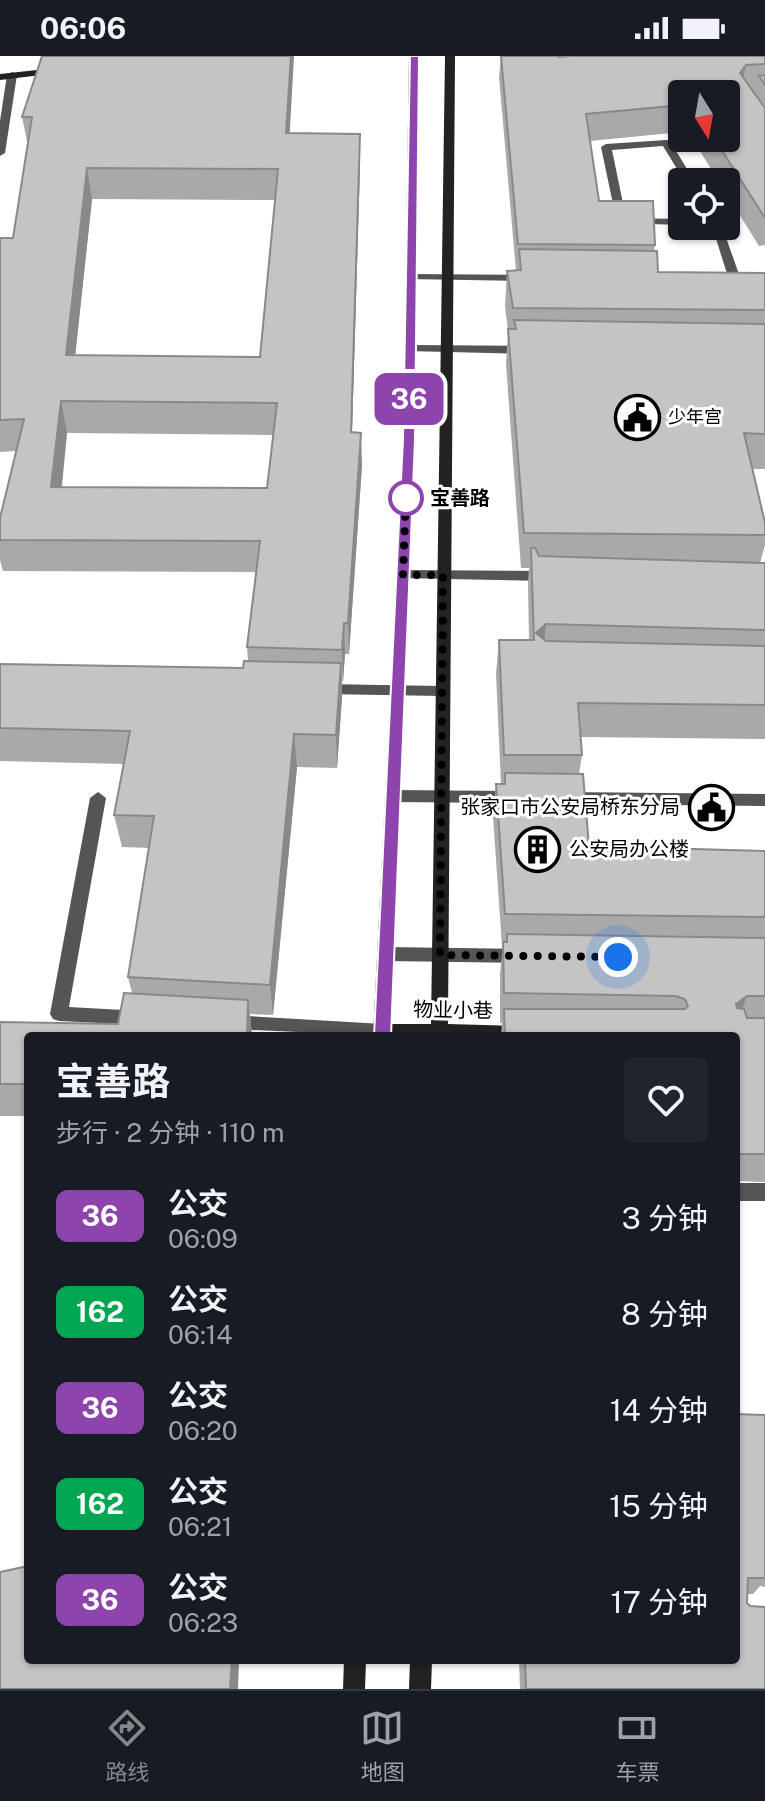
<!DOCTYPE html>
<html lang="zh">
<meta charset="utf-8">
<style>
:root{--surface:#171b24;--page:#20242c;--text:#f1f3f6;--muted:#9ea1a6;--line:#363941;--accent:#858687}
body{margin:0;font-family:"Public Sans","Noto Sans SC",sans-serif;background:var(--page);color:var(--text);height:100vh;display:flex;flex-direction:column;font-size:30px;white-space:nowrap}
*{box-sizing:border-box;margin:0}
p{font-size:26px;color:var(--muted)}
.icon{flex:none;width:44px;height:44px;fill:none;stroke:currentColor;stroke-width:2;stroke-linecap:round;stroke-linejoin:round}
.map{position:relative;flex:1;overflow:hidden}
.drawer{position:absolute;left:24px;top:976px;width:716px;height:632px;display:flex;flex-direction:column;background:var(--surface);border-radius:8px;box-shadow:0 2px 6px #0004}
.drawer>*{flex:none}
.badge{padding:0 16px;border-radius:12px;font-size:28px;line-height:52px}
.needle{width:52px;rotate:169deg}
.controls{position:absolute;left:668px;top:24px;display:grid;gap:16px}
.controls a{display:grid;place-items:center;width:72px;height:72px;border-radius:8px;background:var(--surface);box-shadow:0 2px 6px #0004;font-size:40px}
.you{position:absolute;width:40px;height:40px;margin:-20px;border:6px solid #fff;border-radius:50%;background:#1a73e8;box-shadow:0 0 0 12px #1a73e833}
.map>.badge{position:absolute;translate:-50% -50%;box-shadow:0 0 0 4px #fff}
.round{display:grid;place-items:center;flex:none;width:84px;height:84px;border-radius:8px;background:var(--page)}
.head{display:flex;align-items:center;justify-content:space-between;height:136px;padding:0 32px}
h1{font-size:38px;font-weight:700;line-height:60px}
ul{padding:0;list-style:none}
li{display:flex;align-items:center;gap:24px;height:96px;padding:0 32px}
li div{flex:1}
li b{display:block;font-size:30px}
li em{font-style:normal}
li .badge{min-width:88px;font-weight:700;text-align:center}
.status{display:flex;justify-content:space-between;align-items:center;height:56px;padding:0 40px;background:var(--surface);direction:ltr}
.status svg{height:22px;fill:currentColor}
.tabs{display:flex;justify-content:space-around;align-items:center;height:112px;border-top:2px solid var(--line);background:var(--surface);font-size:22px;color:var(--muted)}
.tabs a{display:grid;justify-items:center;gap:4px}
.tabs .selected{color:var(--accent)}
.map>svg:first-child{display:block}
</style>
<div class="status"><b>06:06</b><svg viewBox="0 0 49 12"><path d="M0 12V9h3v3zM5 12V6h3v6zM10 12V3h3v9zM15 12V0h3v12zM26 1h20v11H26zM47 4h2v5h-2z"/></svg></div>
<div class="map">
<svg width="765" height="1633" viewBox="0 0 765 1633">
<rect width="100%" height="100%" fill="#fff"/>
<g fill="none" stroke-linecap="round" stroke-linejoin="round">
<path fill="#555" fill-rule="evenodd" d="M12,16L17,19L5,97L0,100V65L7,19Z
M666,84L670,85L695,126H685L663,90L612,94L626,162L682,163V169L617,167L601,91L606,88Z
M712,170H722L741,224L739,226L729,224Z
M403,514L547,515L554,520L547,525L398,522V516Z
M323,628L441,630L448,635L441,640L323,638L316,633Z
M393,734L515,735L523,741L515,747L393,746L385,740Z
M98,736L106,742L69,951L141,955L147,957L150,962L147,967L141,969L59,965L53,963L50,958L90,742Z
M567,736L765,738V750L567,748L559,742Z
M386,891L523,893L529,895L531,900L529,905L523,907L386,905L380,903L378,898L380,893Z
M229,959L383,968L389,970L392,975L389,980L229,973L223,971L220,966L223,961Z"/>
<path fill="#555" fill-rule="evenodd" d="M411,218L527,219L533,222L527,225L407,223V219Z
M410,289L527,290L533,294L527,298L406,295L404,293Z
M736,1127H765V1145H736Z"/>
<path fill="#222" fill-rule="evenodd" d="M409,0H419L415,383L391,968H431L445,0H455L448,968L521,970L527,972L528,980H373L403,383Z
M55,12L60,15L58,17L0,24V18Z
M344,1604H366L365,1633H343Z
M410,1604H432L431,1633H409Z"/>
</g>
<path fill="#a9a9a9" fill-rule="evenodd" d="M501,0H765V189L759,190L726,137V126H719L692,82H726L682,38V76L590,85L599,145L655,189L654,195L658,216L765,217V413H753L765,467V489L760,507H765V683L580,681L582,699L579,718L589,790L765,795V1126L736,1125V980H501L502,967H500V917L503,890H502L493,761L496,728H501L496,618L499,584H529L528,527L529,512H521L506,308L508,275L505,250L507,215H516L499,21Z
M22,61L290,77L360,78V108L352,376L362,409L349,598H345L343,625H342V641L337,712L297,711L273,959L250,958L252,980H28V1060H0V966L118,968L132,937L128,921L149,792L122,791L114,759L124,708L0,705V608L243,612L248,605L247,591L256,516L3,515L0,504V462L16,395L0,396V182H13L28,90ZM92,143L275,144L260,301L75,299ZM67,377L273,379L267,432L62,431Z
M765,1359V1531L760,1530L753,1538H748L747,1547L765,1633H520L519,1604H736Z"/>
<path fill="#898989" d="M291,0H294L288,108L286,77Z
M746,9L740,36V17Z
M360,78V108L351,408V376Z
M87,112L92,143L72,330L66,299Z
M61,345L67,377L58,463L51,431Z
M361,377L362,409L349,598L348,567Z
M344,567L345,598L343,625L342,594Z
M546,568L542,603L536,577Z
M341,607L342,641L337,712L336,679Z
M294,678L297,711L273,959L270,929Z
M747,940L736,970V948Z
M248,944L252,980H247Z
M232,1604H239L238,1633H230Z"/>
<path fill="#c4c4c4" stroke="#898989" stroke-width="2" fill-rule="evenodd" d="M42,0H291L286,77L360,78L351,376L361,377L348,567H344L342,594L247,591L260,485L0,484V462L24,363L0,364V182H13L32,61H22ZM87,112L278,113L260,301L66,299ZM61,345L277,347L267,432L51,431Z
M501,0H557L559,1L571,0H765V8L746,9L740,17L765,52V162L714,82H726V38H682V49L586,58L599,145H653L655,189L518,188Z
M765,19V29L759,20Z
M519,193L657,195L658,216L765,217V254L513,252L507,215L521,214Z
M514,264L765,268V378L744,377L765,467V479L524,477L508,273H516Z
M531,492H535L539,500L765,507V574L546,568L536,577L546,585L765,590V649L578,647L582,699H504L499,584H534Z
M244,605L341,607L336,679L294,678L270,929L128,921L154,760L114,759L130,675L0,672V608L243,612Z
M505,717L583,718L589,790L765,795V861L505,858L496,728H505Z
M507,878L765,882V940H747L736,948L737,952L744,953L747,962H765V1098H736V980H505L504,953H685L688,950L685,943L676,940L504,937L503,886H507Z
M124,937L248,944L247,980H28V1028H0V966L118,968Z
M736,1358L765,1359V1522H748L747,1547L750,1550L765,1551V1633H526L525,1604H736Z
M28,1510V1604H232L230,1633H0V1516Z"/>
<path fill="#8e44ad" stroke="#fff" stroke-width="2" d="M410,0H419L415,383L391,980L382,987L374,980L403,383Z"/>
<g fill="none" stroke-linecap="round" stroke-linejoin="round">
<path stroke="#000" stroke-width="8" stroke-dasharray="0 14.4" d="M406,442V437L403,519H443L440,899L618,901"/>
</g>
<defs>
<symbol id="civic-ring" viewBox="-11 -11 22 22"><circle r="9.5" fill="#fff" stroke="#000" stroke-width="1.5"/><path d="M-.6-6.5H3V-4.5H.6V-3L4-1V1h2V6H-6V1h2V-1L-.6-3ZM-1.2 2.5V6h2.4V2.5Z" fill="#000"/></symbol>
<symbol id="building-ring" viewBox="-11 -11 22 22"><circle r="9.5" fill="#fff" stroke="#000" stroke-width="1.5"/><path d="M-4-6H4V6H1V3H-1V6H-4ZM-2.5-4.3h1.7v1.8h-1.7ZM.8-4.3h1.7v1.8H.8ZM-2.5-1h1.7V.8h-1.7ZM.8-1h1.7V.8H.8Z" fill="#000"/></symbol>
</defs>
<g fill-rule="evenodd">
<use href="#civic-ring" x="612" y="336" width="51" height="51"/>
<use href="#civic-ring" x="686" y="726" width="51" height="51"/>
<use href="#building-ring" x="512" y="768" width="51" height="51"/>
</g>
<circle fill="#fff" stroke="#8e44ad" stroke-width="4" cx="406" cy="442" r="16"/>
<g text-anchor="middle" stroke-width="6" stroke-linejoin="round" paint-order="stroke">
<g font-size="18" fill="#000" stroke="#fff" text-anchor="start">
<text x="668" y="367">少年宫</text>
</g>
<g font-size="20" font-weight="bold" fill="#000" stroke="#fff" text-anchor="start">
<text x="430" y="449">宝善路</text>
</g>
<g font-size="20" fill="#000" stroke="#fff" text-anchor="end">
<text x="680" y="758">张家口市公安局桥东分局</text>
<text x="569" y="800" text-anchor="start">公安局办公楼</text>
</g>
<g font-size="20" fill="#000" stroke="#fff">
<text transform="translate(453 954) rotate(1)" y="7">物业小巷</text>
</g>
</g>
</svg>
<div class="controls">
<a><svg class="needle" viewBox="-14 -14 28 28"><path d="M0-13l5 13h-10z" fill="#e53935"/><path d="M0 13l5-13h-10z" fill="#9ea1a6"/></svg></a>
<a><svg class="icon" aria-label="locate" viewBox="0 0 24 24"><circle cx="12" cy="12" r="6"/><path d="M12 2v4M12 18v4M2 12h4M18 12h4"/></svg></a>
</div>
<div class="you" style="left:618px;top:901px"></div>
<b class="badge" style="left:409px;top:343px;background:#8e44ad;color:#fff">36</b>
<section class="drawer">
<div class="head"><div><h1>宝善路</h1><p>步行 · 2 分钟 · 110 m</p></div><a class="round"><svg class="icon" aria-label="heart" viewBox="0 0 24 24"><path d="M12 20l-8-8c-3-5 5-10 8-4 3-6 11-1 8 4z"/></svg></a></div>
<ul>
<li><span class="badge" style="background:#8e44ad;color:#fff">36</span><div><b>公交</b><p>06:09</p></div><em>3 分钟</em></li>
<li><span class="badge" style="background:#00a651;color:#fff">162</span><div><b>公交</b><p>06:14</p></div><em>8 分钟</em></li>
<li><span class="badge" style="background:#8e44ad;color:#fff">36</span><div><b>公交</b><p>06:20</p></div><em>14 分钟</em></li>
<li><span class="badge" style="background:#00a651;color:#fff">162</span><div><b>公交</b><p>06:21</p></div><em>15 分钟</em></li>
<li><span class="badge" style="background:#8e44ad;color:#fff">36</span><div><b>公交</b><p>06:23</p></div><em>17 分钟</em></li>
</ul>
</section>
</div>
<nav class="tabs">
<a class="selected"><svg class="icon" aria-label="directions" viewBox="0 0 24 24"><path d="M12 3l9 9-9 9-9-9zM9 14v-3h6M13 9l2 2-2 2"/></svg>路线</a>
<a><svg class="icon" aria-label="map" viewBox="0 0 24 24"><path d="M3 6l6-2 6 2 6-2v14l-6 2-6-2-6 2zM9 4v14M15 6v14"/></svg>地图</a>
<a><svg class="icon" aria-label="tickets" viewBox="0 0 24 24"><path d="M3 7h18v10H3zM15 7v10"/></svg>车票</a>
</nav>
